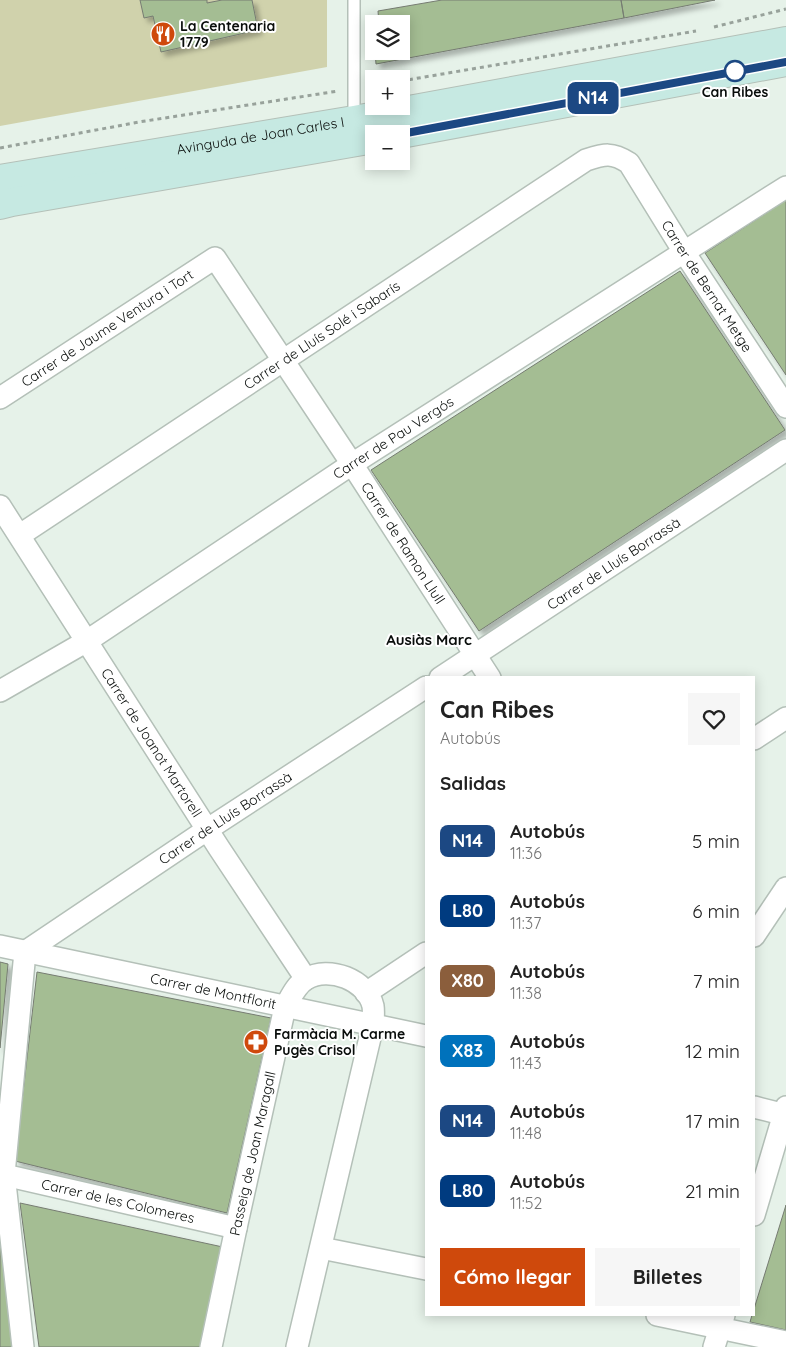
<!DOCTYPE html>
<html lang="es">
<meta charset="utf-8">
<style>
:root{--surface:#fff;--page:#f6f6f6;--text:#222;--muted:#767676;--accent:#cf490c}
body{margin:0;font-family:Quicksand,sans-serif;background:var(--page);color:var(--text);height:100vh;display:flex;flex-direction:column;font-size:19px;white-space:nowrap}
*{box-sizing:border-box;margin:0}
p{font-size:16px;color:var(--muted)}
.icon{flex:none;width:28px;height:28px;fill:none;stroke:currentColor;stroke-width:2;stroke-linecap:round;stroke-linejoin:round}
.map{position:relative;flex:1;overflow:hidden}
.side{position:absolute;left:425px;top:676px;width:330px;height:640px;display:flex;flex-direction:column;background:var(--surface);border-radius:0px;box-shadow:0 2px 12px #0003}
.side>*{flex:none}
.badge{padding:0 10px;border-radius:8px;font-size:18px;line-height:32px}
.fabs{position:absolute;left:365px;top:15px;display:grid;gap:10px}
.fabs a{display:grid;place-items:center;width:45px;height:45px;border-radius:0px;background:var(--surface);box-shadow:0 2px 12px #0003;font-size:25px}
.map>.badge{position:absolute;translate:-50% -50%;box-shadow:0 0 0 2px #fff}
h2{padding:0 15px;font-size:19px;line-height:45px}
.round{display:grid;place-items:center;flex:none;width:52px;height:52px;border-radius:0px;background:var(--page)}
.head{display:flex;align-items:center;justify-content:space-between;height:85px;padding:0 15px}
h1{font-size:24px;font-weight:700;line-height:38px}
.button{display:flex;gap:10px;margin-top:auto;padding:10px 15px}
.button a{flex:1;height:58px;border-radius:0px;background:var(--accent);color:#fff;font-size:20px;font-weight:700;line-height:58px;text-align:center}
.button a+a{background:var(--page);color:var(--text)}
ul{padding:0;list-style:none}
li{display:flex;align-items:center;gap:15px;height:70px;padding:0 15px}
li div{flex:1}
li b{display:block;font-size:19px}
li em{font-style:normal}
li .badge{min-width:55px;font-weight:700;text-align:center}
.map>svg:first-child{display:block}
</style>
<div class="map">
<svg width="786" height="1347" viewBox="0 0 786 1347">
<defs>
<filter id="shadow"><feDropShadow dx="4.5" dy="4.5" stdDeviation="2.5" flood-color="#0004"/></filter>
</defs>
<rect width="100%" height="100%" fill="#e6f2e9"/>
<path fill="#d0d2ac" d="M0,0H327V67L0,126Z"/>
<path fill="#a4bd93" stroke="#767c72" filter="url(#shadow)" d="M140,0H207V3L222,0H252L258,30L161,52L153,16L144,18Z
M442,0H621L624,18L376,64L375,51H401V24H379L378,11Z
M621,0H715L624,18Z
M786,200V375L705,253Z
M680,271L785,430L479,631L371,470Z
M0,962L8,964L0,1048Z
M37,972L271,1018L227,1213L15,1161Z
M20,1203L232,1249L209,1347H39Z
M786,1205V1330L750,1322L752,1315H754V1309Z
M0,1231L13,1347H0Z"/>
<g fill="none" stroke-linecap="round" stroke-linejoin="round">
<defs>
<path id="lane" d="M354,0V120"/>
<g id="street">
<path id="s1" d="M0,398L215,258L352,464L490,678"/>
<path id="s2" d="M0,506L219,848L306,979"/>
<path id="s3" d="M20,535L586,160C605,154 612,152 629,163L684,252L786,407"/>
<path id="s4" d="M440,678L786,450"/>
<path id="s5" d="M0,691L87,641L352,464L786,187"/>
<path d="M754,739L786,718"/>
<path d="M754,936L786,888"/>
<path id="s6" d="M0,946L426,1036"/>
<path d="M366,993L426,953"/>
<path d="M754,1107L786,1115"/>
<path id="s7" d="M0,1174L236,1228"/>
<path d="M754,1215L786,1107"/>
<path d="M321,1248L426,1269"/>
<path d="M657,1315L786,1342"/>
<path id="s8" d="M23,1347L4,1174L25,952L208,829L426,687"/>
<path id="s9" d="M211,1347L236,1228L285,1007C291,997 296,985 306,979C329,965 367,980 373,1006C374,1012 373,1020 373,1025L297,1347"/>
<path d="M714,1347L724,1315"/>
</g>
<g id="secondary">
<path d="M401,134L786,62"/>
<path id="s10" d="M0,179L354,120L786,41"/>
<path d="M0,205L12,202L374,139"/>
</g>
</defs>
<use href="#lane" stroke="#b4c0b8" stroke-width="14"/>
<use href="#street" stroke="#b4c0b8" stroke-width="24"/>
<use href="#secondary" stroke="#b4c0b8" stroke-width="30"/>
<path stroke="#98a29b" stroke-width="3" stroke-dasharray="4 4" stroke-linecap="butt" d="M714,27L786,9
M401,81L696,31
M0,148L139,122L338,91"/>
<use href="#lane" stroke="#fff" stroke-width="11"/>
<use href="#street" stroke="#fff" stroke-width="21"/>
<use href="#secondary" stroke="#c6e9e2" stroke-width="28"/>
</g>
<g fill="none" stroke-linecap="round" stroke-linejoin="round">
<defs>
<path id="line" d="M401,134L786,62"/>
</defs>
<use href="#line" stroke="#fff" stroke-width="11"/>
<use href="#line" stroke="#1c4883" stroke-width="8"/>
</g>
<defs>
<symbol id="restaurant-disc" viewBox="-11 -11 22 22"><circle r="9.5" fill="#cf490c" stroke="#fff"/><path d="M-5-6h1v4h1v-4h1v4h1v-4h1v5L-1.5 .5V6h-2V.5L-5-1ZM5-6V6H3V1.5H1.5Q1.5-4 5-6Z" fill="#fff"/></symbol>
<symbol id="pharmacy-disc" viewBox="-11 -11 22 22"><circle r="9.5" fill="#cf490c" stroke="#fff"/><path d="M-2-6h4v4h4v4h-4v4h-4v-4h-4v-4h4Z" fill="#fff"/></symbol>
</defs>
<g fill-rule="evenodd">
<use href="#restaurant-disc" x="149" y="20" width="28" height="28"/>
<use href="#pharmacy-disc" x="242" y="1028" width="28" height="28"/>
</g>
<circle fill="#fff" stroke="#1c4883" stroke-width="2.5" cx="735" cy="71" r="10"/>
<g text-anchor="middle" stroke-width="4" stroke-linejoin="round" paint-order="stroke">
<g font-size="14" font-weight="bold" fill="#090d0b" stroke="#fff" text-anchor="start">
<text x="180" y="31">La Centenaria<tspan x="180" dy="16">1779</tspan></text>
<text x="274" y="1039">Farmàcia M. Carme<tspan x="274" dy="16">Pugès Crisol</tspan></text>
</g>
<g font-size="14" font-weight="bold" fill="#090d0b" stroke="#fff">
<text x="735" y="97">Can Ribes</text>
</g>
<g font-size="14" fill="#090d0b" stroke="#fff">
<text dy="5" stroke="none"><textPath href="#s10" startOffset="264">Avinguda de Joan Carles I</textPath></text>
<text dy="5" stroke="none"><textPath href="#s3" startOffset="870">Carrer de Bernat Metge</textPath></text>
<text dy="5" stroke="none"><textPath href="#s1" startOffset="128">Carrer de Jaume Ventura i Tort</textPath></text>
<text dy="5" stroke="none"><textPath href="#s3" startOffset="362">Carrer de Lluís Solé i Sabarís</textPath></text>
<text dy="5" stroke="none"><textPath href="#s5" startOffset="468">Carrer de Pau Vergós</textPath></text>
<text dy="5" stroke="none"><textPath href="#s1" startOffset="598">Carrer de Ramon Llull</textPath></text>
<text dy="5" stroke="none"><textPath href="#s4" startOffset="208">Carrer de Lluís Borrassà</textPath></text>
<text dy="5" stroke="none"><textPath href="#s2" startOffset="281">Carrer de Joanot Martorell</textPath></text>
<text dy="5" stroke="none"><textPath href="#s8" startOffset="638">Carrer de Lluís Borrassà</textPath></text>
<text dy="5" stroke="none"><textPath href="#s6" startOffset="218">Carrer de Montflorit</textPath></text>
<text dy="5" stroke="none"><textPath href="#s9" startOffset="198">Passeig de Joan Maragall</textPath></text>
<text dy="5" stroke="none"><textPath href="#s7" startOffset="121">Carrer de les Colomeres</textPath></text>
</g>
<g font-size="15" font-weight="bold" fill="#090d0b" stroke="#fff">
<text x="429" y="645">Ausiàs Marc</text>
</g>
</g>
</svg>
<div class="fabs">
<a><svg class="icon" aria-label="layers" viewBox="0 0 24 24"><path d="M12 4l9 5-9 5-9-5zM3 14l9 5 9-5"/></svg></a>
<a>+</a>
<a>−</a>
</div>
<b class="badge" style="left:593px;top:98px;background:#1c4883;color:#fff">N14</b>
<section class="side">
<div class="head"><div><h1>Can Ribes</h1><p>Autobús</p></div><a class="round"><svg class="icon" aria-label="heart" viewBox="0 0 24 24"><path d="M12 20l-8-8c-3-5 5-10 8-4 3-6 11-1 8 4z"/></svg></a></div>
<h2>Salidas</h2>
<ul>
<li><span class="badge" style="background:#1c4883;color:#fff">N14</span><div><b>Autobús</b><p>11:36</p></div><em>5 min</em></li>
<li><span class="badge" style="background:#003b80;color:#fff">L80</span><div><b>Autobús</b><p>11:37</p></div><em>6 min</em></li>
<li><span class="badge" style="background:#8b5e3c;color:#fff">X80</span><div><b>Autobús</b><p>11:38</p></div><em>7 min</em></li>
<li><span class="badge" style="background:#0072bc;color:#fff">X83</span><div><b>Autobús</b><p>11:43</p></div><em>12 min</em></li>
<li><span class="badge" style="background:#1c4883;color:#fff">N14</span><div><b>Autobús</b><p>11:48</p></div><em>17 min</em></li>
<li><span class="badge" style="background:#003b80;color:#fff">L80</span><div><b>Autobús</b><p>11:52</p></div><em>21 min</em></li>
</ul>
<div class="button"><a>Cómo llegar</a><a>Billetes</a></div>
</section>
</div>
